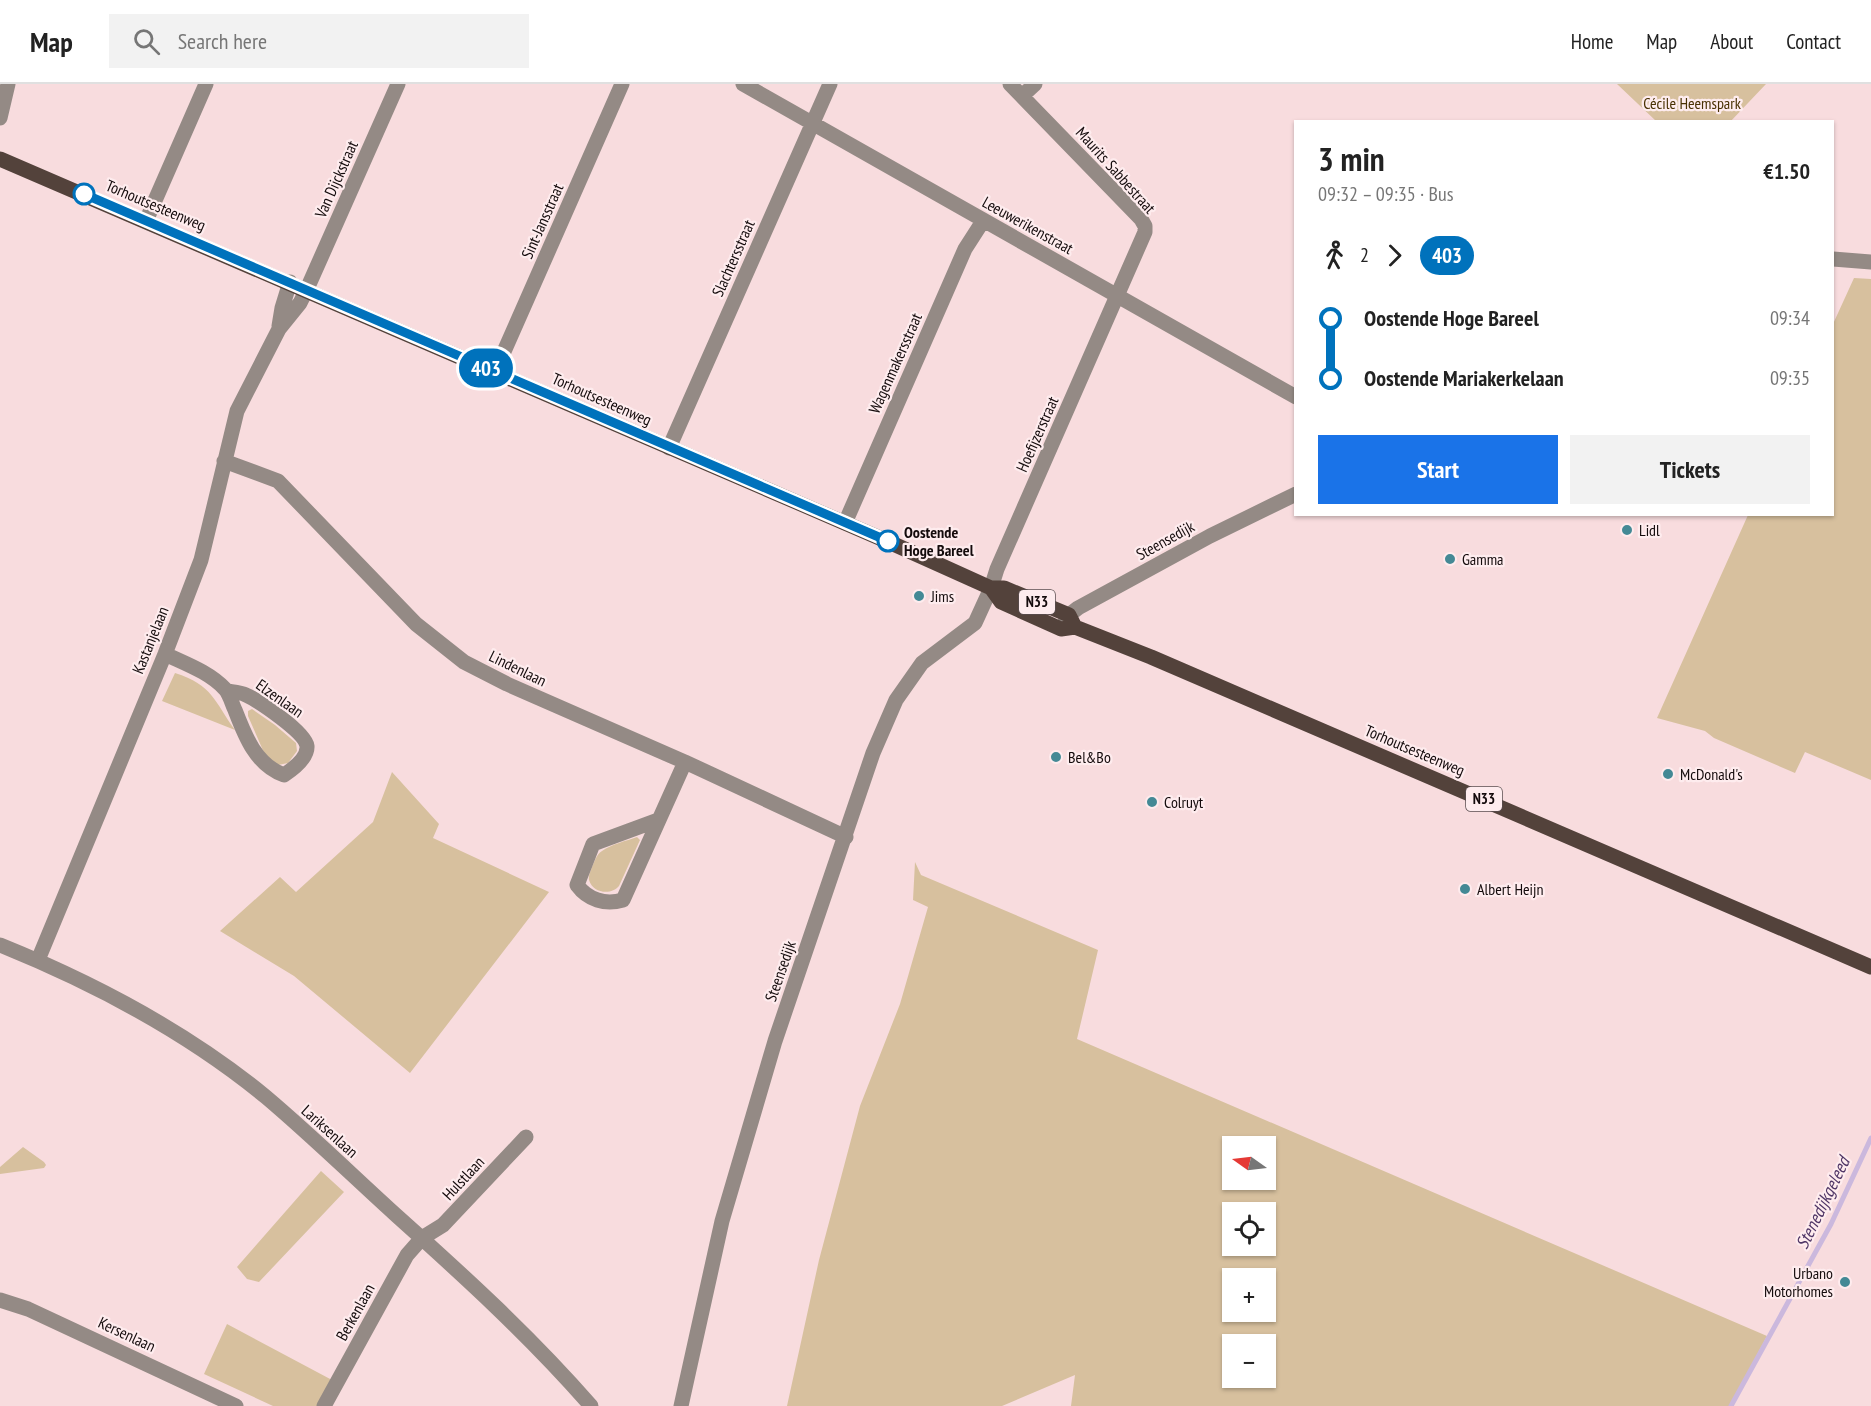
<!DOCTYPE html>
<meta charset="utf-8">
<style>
:root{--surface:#fff;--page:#f2f2f2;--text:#222;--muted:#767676;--line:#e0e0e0;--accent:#1a73e8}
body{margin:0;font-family:"PT Sans Narrow",sans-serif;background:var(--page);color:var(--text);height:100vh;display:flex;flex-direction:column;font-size:22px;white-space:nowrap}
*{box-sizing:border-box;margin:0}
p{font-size:20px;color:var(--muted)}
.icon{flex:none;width:33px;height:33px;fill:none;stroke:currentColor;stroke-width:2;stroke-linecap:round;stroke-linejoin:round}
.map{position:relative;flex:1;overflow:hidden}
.drawer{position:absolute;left:1294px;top:36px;width:540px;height:396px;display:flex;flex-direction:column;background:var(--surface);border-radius:0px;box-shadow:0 2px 4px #0004}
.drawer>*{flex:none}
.badge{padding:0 12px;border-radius:20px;font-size:21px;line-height:39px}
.needle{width:39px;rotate:284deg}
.controls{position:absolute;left:1222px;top:1052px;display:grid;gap:12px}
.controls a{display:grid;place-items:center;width:54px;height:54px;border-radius:0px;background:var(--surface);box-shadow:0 2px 4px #0004;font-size:30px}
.map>.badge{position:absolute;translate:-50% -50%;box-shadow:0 0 0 3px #fff}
.legs{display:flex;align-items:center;gap:9px;height:66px;padding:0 24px;font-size:20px}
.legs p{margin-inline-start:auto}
.head{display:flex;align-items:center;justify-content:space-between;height:102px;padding:0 24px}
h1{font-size:33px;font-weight:700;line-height:45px}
.action{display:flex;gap:12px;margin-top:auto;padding:12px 24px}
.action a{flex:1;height:69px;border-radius:0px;background:var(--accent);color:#fff;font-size:24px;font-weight:700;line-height:69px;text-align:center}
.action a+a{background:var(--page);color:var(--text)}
ul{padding:0 24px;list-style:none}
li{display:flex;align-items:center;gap:21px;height:60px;font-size:22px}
li i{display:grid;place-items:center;width:9px;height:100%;margin:0 8px;background:currentColor}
li i::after{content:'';width:15px;height:15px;margin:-8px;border:4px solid;border-radius:50%;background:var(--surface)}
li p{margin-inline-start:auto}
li:first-child i{background:linear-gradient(#0000 50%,currentColor 0)}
li:last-child i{background:linear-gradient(currentColor 50%,#0000 0)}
header{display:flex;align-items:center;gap:36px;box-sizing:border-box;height:84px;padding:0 30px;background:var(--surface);border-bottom:2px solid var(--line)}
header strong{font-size:28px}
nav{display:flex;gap:33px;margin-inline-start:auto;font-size:21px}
.search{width:420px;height:54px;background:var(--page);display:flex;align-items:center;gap:15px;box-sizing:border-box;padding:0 21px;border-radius:0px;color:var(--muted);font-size:22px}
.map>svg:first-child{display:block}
</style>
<header>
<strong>Map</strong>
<div class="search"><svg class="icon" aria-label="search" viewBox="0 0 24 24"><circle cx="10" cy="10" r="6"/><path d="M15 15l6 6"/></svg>Search here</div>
<nav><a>Home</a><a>Map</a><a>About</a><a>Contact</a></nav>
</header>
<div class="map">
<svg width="1871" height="1322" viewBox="0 0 1871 1322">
<rect width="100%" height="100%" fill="#f8dcde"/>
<path fill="#d7c09e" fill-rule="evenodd" d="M1617,0H1766L1730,38L1656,37Z
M1854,194L1871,195V696L1805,668L1795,689L1714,654L1705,647L1657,634L1748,431L1833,430V240Z
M175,589C213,601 214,617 235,646L162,617Z
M252,625L275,641L296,659L297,667L288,679L278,681L265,671L248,632V627Z
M392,688L439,740L433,754L549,808L410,989L294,892L220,847L280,793L296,808L373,738Z
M637,753L640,756L619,802C612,811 593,810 589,796C588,791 591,787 592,783C595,777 596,771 602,767C612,760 626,757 637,753Z
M915,778L921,791L1098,866L1077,955L1767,1252L1730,1322H1071L1075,1291L1002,1322H787L819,1176L860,1022L900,920L928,823L913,816ZM1233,1062H1266V1095H1233ZM1233,1128H1266V1161H1233ZM1233,1194H1266V1227H1233ZM1233,1260H1266V1293H1233Z
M23,1063L44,1078L46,1081L44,1084L0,1090V1083Z
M321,1087L344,1108L259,1198L247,1195L237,1183Z
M227,1240L332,1296L317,1322H273L204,1290Z"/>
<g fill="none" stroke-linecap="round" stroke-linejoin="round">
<path stroke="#cbb8dd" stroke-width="5" d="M1731,1322L1831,1140L1871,1054"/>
<path stroke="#948a85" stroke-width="15" d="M743,0L1296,313
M1022,12L1035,0
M0,34L8,0
M146,137L206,0
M1833,175L1871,178
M279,242L282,224L290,198
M495,288L622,0
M669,364L830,0
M224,377L278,397L416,540L464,578L507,600L685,678L846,753
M845,439L965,165L983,137
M1063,542L1069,531L1078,524L1210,452L1296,410
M165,570C186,580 209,588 225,605C230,611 232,620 235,626C245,652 256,681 284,691C293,685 308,674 307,662C305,648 259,617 246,611C240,608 233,608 227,607
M658,736L593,760L577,801C588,816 605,821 623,816L685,678
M0,861C94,899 187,948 266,1013C311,1051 354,1093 397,1132C464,1192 532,1254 591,1322
M38,876L165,570L201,476L237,327L279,245L300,219L307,205L398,0
M0,1216L28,1225L236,1322
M324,1322L407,1171L422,1154L443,1141L526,1053
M681,1322L722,1137L775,957L873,669L896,616L922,579L975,539L991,504L997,485L1145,148V142L1141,135L1010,0"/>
<path stroke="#53423b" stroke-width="15" d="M0,75L889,458L991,504H1004L1069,531L1075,543
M991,504L1001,518L1061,545L1075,543L1151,573L1871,883"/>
</g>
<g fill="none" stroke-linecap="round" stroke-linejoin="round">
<defs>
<path id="line-1" d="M84,110L888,457"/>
</defs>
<use href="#line-1" stroke="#fff" stroke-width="14"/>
<use href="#line-1" stroke="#0072bc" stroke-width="9"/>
</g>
<g fill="#fff" stroke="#0072bc" stroke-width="3">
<circle cx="84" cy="110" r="10"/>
<circle cx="888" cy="457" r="10"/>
</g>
<g fill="#448995" stroke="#feecee" stroke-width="2">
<circle cx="1627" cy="446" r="6"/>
<circle cx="1450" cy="475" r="6"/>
<circle cx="919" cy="512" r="6"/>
<circle cx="1056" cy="673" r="6"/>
<circle cx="1668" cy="690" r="6"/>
<circle cx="1152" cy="718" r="6"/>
<circle cx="1465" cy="805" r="6"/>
<circle cx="1845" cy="1198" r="6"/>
</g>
<g text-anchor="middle" stroke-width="4.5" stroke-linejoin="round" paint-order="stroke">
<g fill="#feecee" stroke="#5a4e50" stroke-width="1.5">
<rect x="1019" y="506" width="36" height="24" rx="4.5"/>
<rect x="1466" y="703" width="36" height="24" rx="4.5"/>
</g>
<g font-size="15" font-weight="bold" fill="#140b0c">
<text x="1037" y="523">N33</text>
<text x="1484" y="720">N33</text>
</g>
<g font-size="16" fill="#493103" stroke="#feecee">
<text x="1692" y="25">Cécile Heemspark</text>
</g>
<g font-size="16" fill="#140b0c" stroke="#feecee">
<text transform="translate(1116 86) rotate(48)" y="6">Maurits Sabbestraat</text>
<text transform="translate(336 95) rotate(-66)" y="6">Van Dijckstraat</text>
<text transform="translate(156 121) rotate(23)" y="6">Torhoutsesteenweg</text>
<text transform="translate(542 137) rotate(-66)" y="6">Sint-Jansstraat</text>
<text transform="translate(1028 141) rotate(29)" y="6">Leeuwerikenstraat</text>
<text transform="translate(733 174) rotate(-66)" y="6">Slachtersstraat</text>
<text transform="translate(895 279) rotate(-66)" y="6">Wagenmakersstraat</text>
<text transform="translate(602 315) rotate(24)" y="6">Torhoutsesteenweg</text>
<text transform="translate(1037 350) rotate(-66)" y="6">Hoefijzerstraat</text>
<text transform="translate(1165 456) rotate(-29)" y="6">Steensedijk</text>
<text transform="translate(150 556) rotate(-68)" y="6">Kastanjelaan</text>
<text transform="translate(518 584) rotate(26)" y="6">Lindenlaan</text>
<text transform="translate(280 614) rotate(35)" y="6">Elzenlaan</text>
<text transform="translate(1415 666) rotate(23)" y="6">Torhoutsesteenweg</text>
<text transform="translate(780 887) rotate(-71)" y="6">Steensedijk</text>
<text transform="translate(330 1047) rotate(42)" y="6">Lariksenlaan</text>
<text transform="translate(463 1094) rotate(-47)" y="6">Hulstlaan</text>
<text transform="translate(355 1228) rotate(-61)" y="6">Berkenlaan</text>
<text transform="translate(127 1250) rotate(25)" y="6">Kersenlaan</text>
</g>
<g font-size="16" fill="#140b0c" stroke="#feecee" text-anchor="start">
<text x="1639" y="452">Lidl</text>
<text x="1462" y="481">Gamma</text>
<text x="931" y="518">Jims</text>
<text x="1068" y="679">Bel&amp;Bo</text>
<text x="1680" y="696">McDonald's</text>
<text x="1164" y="724">Colruyt</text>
<text x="1477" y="811">Albert Heijn</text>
<text x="1833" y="1195" text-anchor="end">Urbano<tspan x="1833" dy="18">Motorhomes</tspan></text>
</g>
<g font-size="16" font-weight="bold" fill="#140b0c" stroke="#feecee" text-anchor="start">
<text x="904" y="454">Oostende<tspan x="904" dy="18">Hoge Bareel</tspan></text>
</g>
<g font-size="18" font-style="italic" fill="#503666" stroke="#feecee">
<text transform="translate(1823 1119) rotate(-64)" y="6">Stenedijkgeleed</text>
</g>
</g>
</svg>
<div class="controls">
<a><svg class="needle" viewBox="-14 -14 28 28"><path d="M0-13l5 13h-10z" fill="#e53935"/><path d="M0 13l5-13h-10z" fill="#767676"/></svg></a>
<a><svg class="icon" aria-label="locate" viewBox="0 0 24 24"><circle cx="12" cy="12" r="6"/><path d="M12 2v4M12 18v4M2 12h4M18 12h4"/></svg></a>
<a>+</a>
<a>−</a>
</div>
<b class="badge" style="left:486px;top:284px;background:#0072bc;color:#fff">403</b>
<section class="drawer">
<div class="head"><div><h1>3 min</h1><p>09:32 – 09:35 · Bus</p></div><b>€1.50</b></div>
<div class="legs"><svg class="icon" aria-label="walk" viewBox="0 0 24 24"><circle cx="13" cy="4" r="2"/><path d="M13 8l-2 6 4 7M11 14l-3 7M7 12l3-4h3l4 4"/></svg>2<svg class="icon" aria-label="forward" viewBox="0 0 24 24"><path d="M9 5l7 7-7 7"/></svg><b class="badge" style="background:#0072bc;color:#fff">403</b></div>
<ul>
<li><i style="color:#0072bc"></i><b>Oostende Hoge Bareel</b><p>09:34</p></li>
<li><i style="color:#0072bc"></i><b>Oostende Mariakerkelaan</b><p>09:35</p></li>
</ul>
<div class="action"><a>Start</a><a>Tickets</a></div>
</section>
</div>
